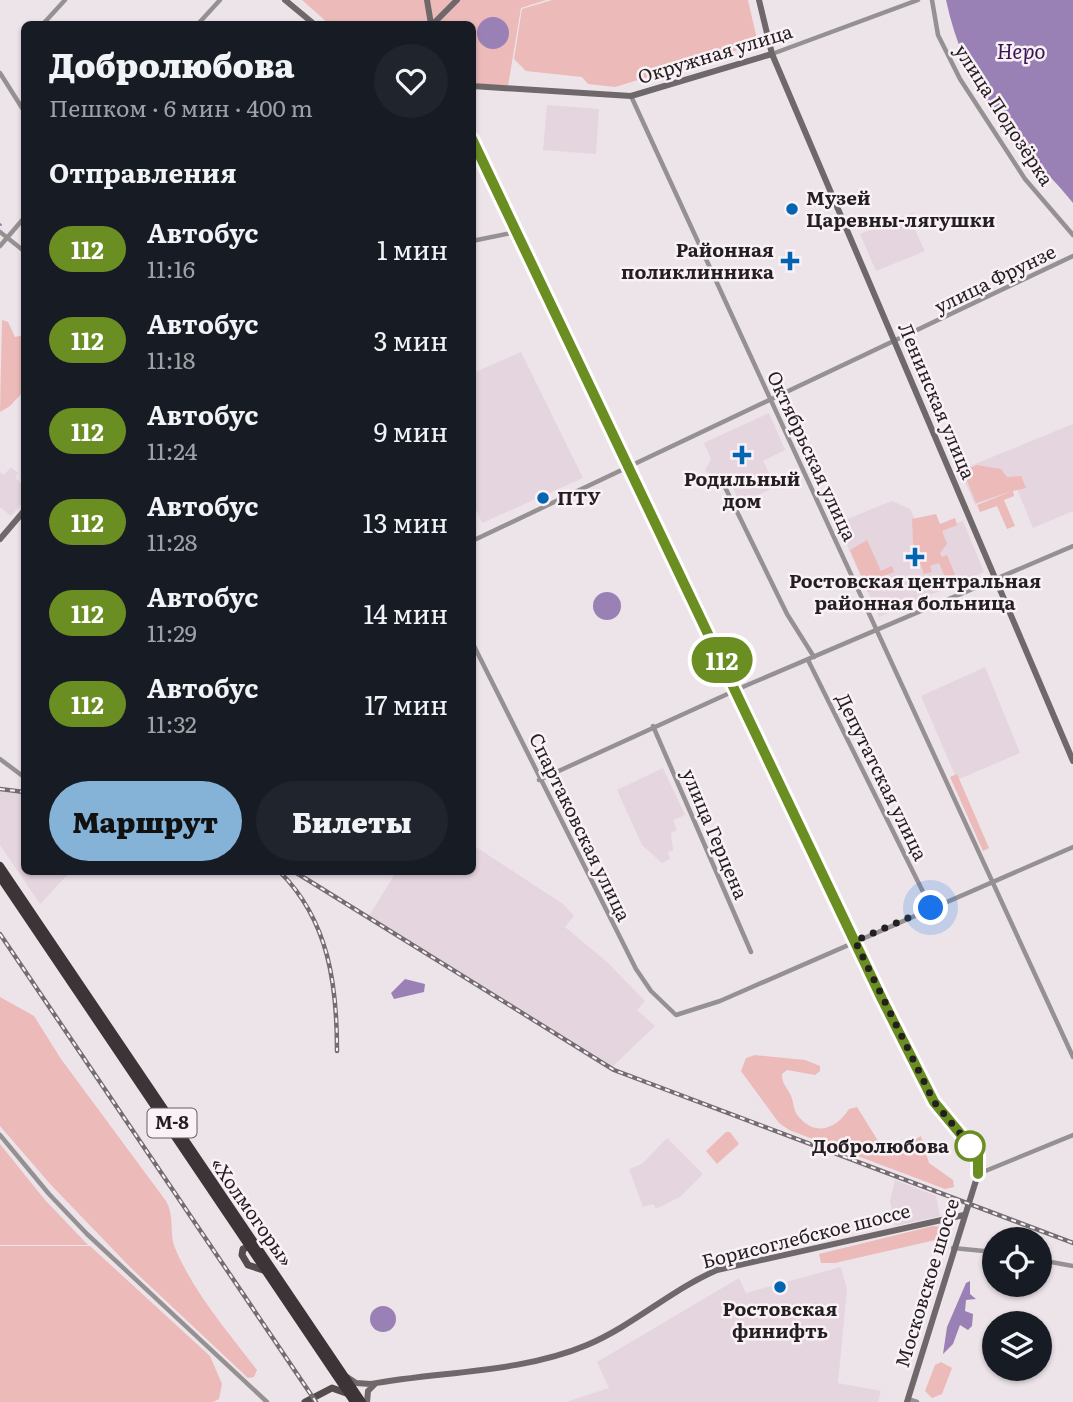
<!DOCTYPE html>
<html lang="ru">
<meta charset="utf-8">
<style>
:root{--surface:#171b24;--page:#20242c;--text:#f1f3f6;--muted:#9ea1a6;--accent:#85b3d7}
body{margin:0;font-family:Literata,serif;background:var(--page);color:var(--text);height:100vh;display:flex;flex-direction:column;font-size:26px;white-space:nowrap}
*{box-sizing:border-box;margin:0}
p{font-size:23px;color:var(--muted)}
.icon{flex:none;width:38px;height:38px;fill:none;stroke:currentColor;stroke-width:2;stroke-linecap:round;stroke-linejoin:round}
.map{position:relative;flex:1;overflow:hidden}
.drawer{position:absolute;left:21px;top:21px;width:455px;height:854px;display:flex;flex-direction:column;background:var(--surface);border-radius:10px;box-shadow:0 2px 5px #0004}
.drawer>*{flex:none}
.badge{padding:0 14px;border-radius:23px;font-size:24px;line-height:46px}
.tools{position:absolute;left:982px;top:1227px;display:grid;gap:14px}
.tools a{display:grid;place-items:center;width:70px;height:70px;border-radius:50%;background:var(--surface);box-shadow:0 2px 5px #0004;font-size:35px}
.you{position:absolute;width:35px;height:35px;margin:-18px;border:5px solid #fff;border-radius:50%;background:#1a73e8;box-shadow:0 0 0 10px #1a73e833}
.map>.badge{position:absolute;translate:-50% -50%;box-shadow:0 0 0 4px #fff}
h2{padding:0 28px;font-size:26px;line-height:63px}
.round{display:grid;place-items:center;flex:none;width:74px;height:74px;border-radius:37px;background:var(--page)}
.headline{display:flex;align-items:center;justify-content:space-between;height:119px;padding:0 28px}
h1{font-size:33px;font-weight:800;line-height:52px}
.action{display:flex;gap:14px;margin-top:auto;padding:14px 28px}
.action a{flex:1;height:80px;border-radius:42px;background:var(--accent);color:#111;font-size:28px;font-weight:800;line-height:80px;text-align:center}
.action a+a{background:var(--page);color:var(--text)}
ul{padding:0;list-style:none}
li{display:flex;align-items:center;gap:21px;height:91px;padding:0 28px}
li div{flex:1}
li b{display:block;font-size:26px}
li em{font-style:normal}
li .badge{min-width:77px;font-weight:700;text-align:center}
.map>svg:first-child{display:block}
</style>
<div class="map">
<svg width="1073" height="1402" viewBox="0 0 1073 1402">
<rect width="100%" height="100%" fill="#ede4e9"/>
<path fill="#e5d5de" d="M547,105L599,109L596,154L543,150Z
M916,211L909,217L925,251L876,271L860,234Z
M521,352L583,478L482,523L473,503V373Z
M769,413L785,450L763,461L770,475L766,478L771,489L740,503L730,482L709,476L705,470L711,459L704,443Z
M1073,424V511L1033,528L1017,489L975,505L960,470Z
M11,467L18,473L15,477L24,487V501L11,516L0,507V472L4,475Z
M892,501L910,509L921,532L963,521L984,572L879,617L837,523Z
M985,667L1020,753L957,780L921,696Z
M663,768L685,815L673,820L677,830L671,833L673,850L668,852L670,859L662,863L642,845L617,790Z
M0,791L24,794V872H70L40,904L0,845Z
M473,845L563,904L574,916L565,927L607,962L645,1001L637,1010L655,1026L613,1066L369,916L396,872H472Z
M667,1138L703,1174L680,1197L656,1209L653,1204L643,1207L629,1169L642,1164Z
M895,1180L936,1196L940,1216L895,1226L890,1201Z
M841,1267L847,1289L838,1383L881,1391L878,1402H566L609,1388L597,1362L739,1278L746,1293Z"/>
<path fill="#ebbab9" d="M302,0H546L521,8L508,86L473,84L472,24H329Z
M552,0H748L758,44L615,87L588,84L582,77L526,71L514,59L522,9Z
M2,320L8,322L15,337L24,335V391L10,406L0,412Z
M977,465L1001,469L1007,477L1021,476L1026,488L1013,491L1014,496L1004,500L1015,526L1007,529L997,506L980,512L977,505L1012,491L976,503L963,471Z
M936,514L940,524L955,518L957,525L942,531L947,544L940,553L942,557L947,555L955,575L946,579L939,563L930,566L932,572L924,574L913,543L912,519Z
M867,540L881,571L892,566L894,572L884,576L892,585L868,592L850,550Z
M957,774L989,848L983,851L950,777Z
M0,997L34,1016L61,1059L166,1201C175,1217 169,1233 175,1248C194,1293 228,1332 257,1370L254,1377L248,1378L132,1269L51,1185L0,1126Z
M755,1055L805,1060L820,1066V1071L815,1075L787,1070L782,1074C782,1084 786,1086 790,1094C794,1101 793,1110 798,1116C816,1138 837,1128 849,1109L857,1107L885,1152H894L921,1136L929,1163L953,1180L954,1187L945,1189L789,1130L779,1123L741,1071L746,1058Z
M726,1132H730L739,1144L717,1164L706,1151Z
M0,1144L45,1200L88,1245H0Z
M933,1226L944,1227V1238L835,1263H821L819,1254Z
M0,1246H90L210,1356L222,1384L219,1399L213,1402H0Z
M941,1362L952,1368L942,1394L932,1398L925,1391L935,1365Z"/>
<path fill="#9a81b5" d="M946,0H1073V203C1050,174 1020,149 998,118C972,83 955,42 946,0Z
M477 33a16 16 0 1 1 32 0a16 16 0 1 1-32 0Z
M593 606a14 14 0 1 1 28 0a14 14 0 1 1-28 0Z
M405,979L425,984L424,992L394,999L391,993Z
M970,1281V1294L976,1299L966,1300L965,1311L973,1314L972,1326L968,1330L960,1325L953,1344L943,1354L947,1327L966,1283Z
M370 1319a13 13 0 1 1 26 0a13 13 0 1 1-26 0Z"/>
<g fill="none" stroke-linecap="round" stroke-linejoin="round">
<path stroke="#9a81b5" stroke-width="2" d="M0,224L1,225"/>
<path stroke="#959192" stroke-width="4.5" d="M932,0L938,35L960,79L1025,179L1073,235
M43,24L65,0
M198,24L220,0
M772,54L918,0
M0,73L24,111
M631,96L1073,1057
M0,232L24,251
M472,241L516,232
M0,246L24,218
M722,481L787,614L814,657
M472,541L1073,256
M472,642L636,969L651,991L676,1015L720,1001L1073,847
M808,660L931,908
M653,726L751,952
M0,759L24,777
M539,780L745,686L1073,546
M0,1135L49,1194L87,1234L267,1402
M978,1174L1073,1135
M953,1248L994,1252
M1040,1260L1073,1266
M908,1399L917,1402"/>
<path stroke="#6e686a" stroke-width="6" d="M285,0L314,24
M427,0L431,24
M759,0L772,54L1073,761
M433,24L457,0
M472,86L631,96L772,54
M472,139L882,999L934,1102L978,1155V1174L907,1402
M0,539L24,511
M347,1377L356,1383L371,1384C442,1371 521,1373 587,1345C634,1325 671,1290 717,1270L964,1215
M367,1402L368,1391L375,1384"/>
<path stroke="#534c4d" stroke-width="7" d="M253,1245L243,1249L242,1255L248,1265L263,1270
M305,1402L332,1388L349,1394"/>
<path stroke="#3c3436" stroke-width="8" d="M0,866L362,1402
M0,877L354,1402"/>
<defs>
<path id="rail" d="M0,789L24,792
M280,872C329,921 337,985 337,1051
M295,872L614,1070L1073,1243
M0,934L316,1402"/>
</defs>
<use href="#rail" stroke="#736d71" stroke-width="4.5"/>
<use href="#rail" stroke="#faf1f6" stroke-width="2" stroke-dasharray="5" stroke-linecap="butt"/>
</g>
<g fill="none" stroke-linecap="round" stroke-linejoin="round">
<defs>
<path id="line" d="M472,139L882,999L934,1102L978,1155V1174"/>
</defs>
<use href="#line" stroke="#fff" stroke-width="16"/>
<use href="#line" stroke="#6b8e23" stroke-width="10"/>
<path stroke="#231f21" stroke-width="7" stroke-dasharray="0 12.6" d="M931,908L855,941L934,1102L974,1150L970,1146"/>
</g>
<g fill="#0165b2" stroke="#faf1f6" stroke-width="2.5">
<circle cx="792" cy="209" r="7"/>
<path d="M786.5 250.5h7v7h7v7h-7v7h-7v-7h-7v-7h7z"/>
<path d="M738.5 444.5h7v7h7v7h-7v7h-7v-7h-7v-7h7z"/>
<circle cx="543" cy="498" r="7"/>
<path d="M911.5 546.5h7v7h7v7h-7v7h-7v-7h-7v-7h7z"/>
<circle cx="780" cy="1287" r="7"/>
</g>
<circle fill="#fff" stroke="#6b8e23" stroke-width="3.5" cx="970" cy="1146" r="14"/>
<g text-anchor="middle" stroke-width="5" stroke-linejoin="round" paint-order="stroke">
<rect fill="#faf1f6" stroke="#645e61" stroke-width="2" x="147.5" y="1108.5" width="49" height="29" rx="5"/>
<g font-size="18" font-weight="bold" fill="#231f21">
<text x="172" y="1129">М-8</text>
</g>
<g font-size="19" fill="#231f21" stroke="#faf1f6">
<text transform="translate(715 54) rotate(-17)" y="7">Окружная улица</text>
<text transform="translate(1004 115) rotate(57)" y="7">улица Подозёрка</text>
<text transform="translate(995 279) rotate(-26)" y="7">улица Фрунзе</text>
<text transform="translate(937 401) rotate(67)" y="7">Ленинская улица</text>
<text transform="translate(812 456) rotate(65)" y="7">Октябрьская улица</text>
<text transform="translate(882 777) rotate(64)" y="7">Депутатская улица</text>
<text transform="translate(580 827) rotate(64)" y="7">Спартаковская улица</text>
<text transform="translate(715 834) rotate(67)" y="7">улица Герцена</text>
<text transform="translate(252 1212) rotate(55)" y="7">«Холмогоры»</text>
<text transform="translate(806 1236) rotate(-14)" y="7">Борисоглебское шоссе</text>
<text transform="translate(927 1283) rotate(-73)" y="7">Московское шоссе</text>
</g>
<g font-size="19" font-weight="bold" fill="#231f21" stroke="#faf1f6">
<text x="806" y="205" text-anchor="start">Музей<tspan x="806" dy="22">Царевны-лягушки</tspan></text>
<text x="774" y="257" text-anchor="end">Районная<tspan x="774" dy="22">поликлинника</tspan></text>
<text x="742" y="486">Родильный<tspan x="742" dy="22">дом</tspan></text>
<text x="557" y="505" text-anchor="start">ПТУ</text>
<text x="915" y="588">Ростовская центральная<tspan x="915" dy="22">районная больница</tspan></text>
<text x="780" y="1316">Ростовская<tspan x="780" dy="22">финифть</tspan></text>
</g>
<g font-size="19" font-weight="bold" fill="#231f21" stroke="#faf1f6" text-anchor="end">
<text x="949" y="1153">Добролюбова</text>
</g>
<g font-size="21" font-style="italic" fill="#371453" stroke="#faf1f6">
<text x="1021" y="59">Неро</text>
</g>
</g>
</svg>
<div class="tools">
<a><svg class="icon" aria-label="locate" viewBox="0 0 24 24"><circle cx="12" cy="12" r="6"/><path d="M12 2v4M12 18v4M2 12h4M18 12h4"/></svg></a>
<a><svg class="icon" aria-label="layers" viewBox="0 0 24 24"><path d="M12 4l9 5-9 5-9-5zM3 14l9 5 9-5"/></svg></a>
</div>
<div class="you" style="left:931px;top:908px"></div>
<b class="badge" style="left:722px;top:660px;background:#6b8e23;color:#fff">112</b>
<section class="drawer">
<div class="headline"><div><h1>Добролюбова</h1><p>Пешком · 6 мин · 400 m</p></div><a class="round"><svg class="icon" aria-label="heart" viewBox="0 0 24 24"><path d="M12 20l-8-8c-3-5 5-10 8-4 3-6 11-1 8 4z"/></svg></a></div>
<h2>Отправления</h2>
<ul>
<li><span class="badge" style="background:#6b8e23;color:#fff">112</span><div><b>Автобус</b><p>11:16</p></div><em>1 мин</em></li>
<li><span class="badge" style="background:#6b8e23;color:#fff">112</span><div><b>Автобус</b><p>11:18</p></div><em>3 мин</em></li>
<li><span class="badge" style="background:#6b8e23;color:#fff">112</span><div><b>Автобус</b><p>11:24</p></div><em>9 мин</em></li>
<li><span class="badge" style="background:#6b8e23;color:#fff">112</span><div><b>Автобус</b><p>11:28</p></div><em>13 мин</em></li>
<li><span class="badge" style="background:#6b8e23;color:#fff">112</span><div><b>Автобус</b><p>11:29</p></div><em>14 мин</em></li>
<li><span class="badge" style="background:#6b8e23;color:#fff">112</span><div><b>Автобус</b><p>11:32</p></div><em>17 мин</em></li>
</ul>
<div class="action"><a>Маршрут</a><a>Билеты</a></div>
</section>
</div>
